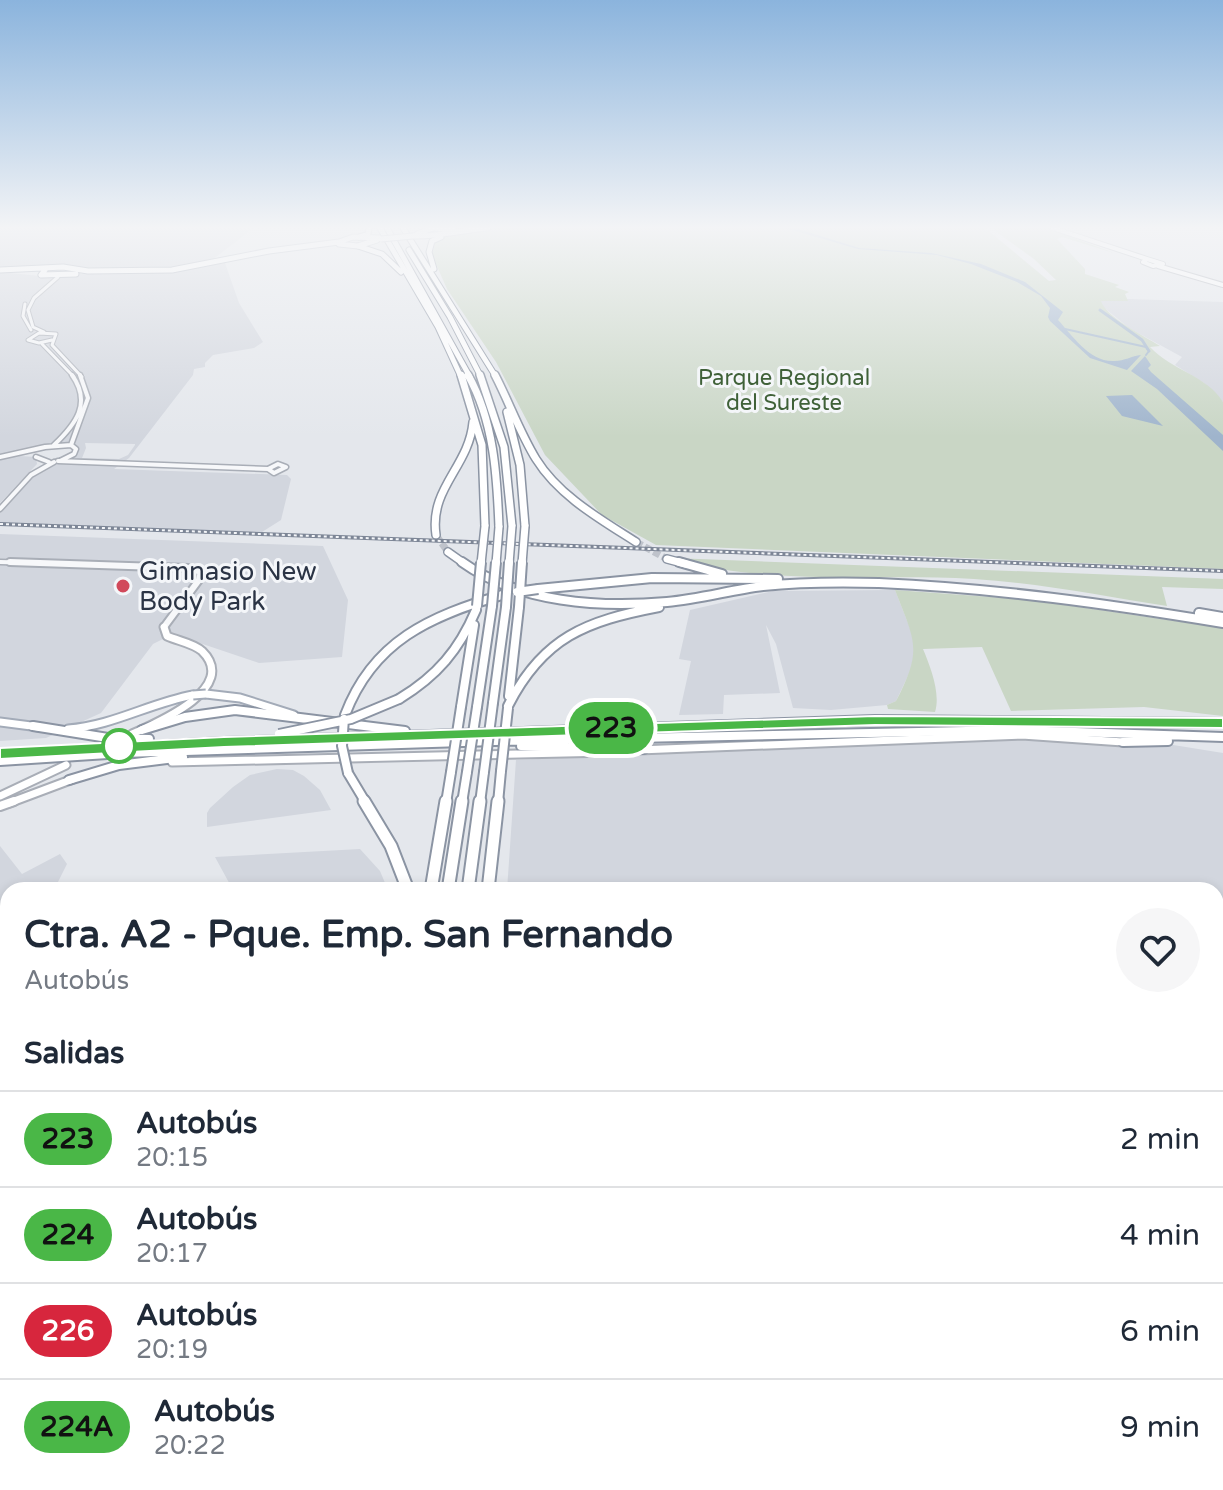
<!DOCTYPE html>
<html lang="es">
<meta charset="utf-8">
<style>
:root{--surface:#fff;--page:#f6f6f7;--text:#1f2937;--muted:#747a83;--line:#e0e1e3}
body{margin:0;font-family:"Varela Round",sans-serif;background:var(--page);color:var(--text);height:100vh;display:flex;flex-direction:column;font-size:30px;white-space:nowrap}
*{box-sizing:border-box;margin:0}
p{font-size:26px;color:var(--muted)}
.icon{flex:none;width:44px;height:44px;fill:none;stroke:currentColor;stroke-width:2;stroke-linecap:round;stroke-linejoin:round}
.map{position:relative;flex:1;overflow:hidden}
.drawer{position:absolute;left:0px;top:882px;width:1224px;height:608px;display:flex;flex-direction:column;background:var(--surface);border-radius:24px 24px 0 0;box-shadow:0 4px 12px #0003}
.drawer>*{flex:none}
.badge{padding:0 16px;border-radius:26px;font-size:28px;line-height:52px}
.map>.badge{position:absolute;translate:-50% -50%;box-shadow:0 0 0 4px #fff}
h2{padding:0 24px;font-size:30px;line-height:72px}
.round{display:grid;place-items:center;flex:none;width:84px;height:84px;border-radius:42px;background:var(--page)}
.head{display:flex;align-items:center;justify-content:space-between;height:136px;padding:0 24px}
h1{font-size:38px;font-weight:800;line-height:60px}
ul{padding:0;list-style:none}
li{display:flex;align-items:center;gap:24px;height:96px;padding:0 24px;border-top:2px solid var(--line)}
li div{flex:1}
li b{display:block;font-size:30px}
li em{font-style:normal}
li .badge{min-width:88px;font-weight:700;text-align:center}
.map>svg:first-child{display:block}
</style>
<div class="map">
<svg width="1223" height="1490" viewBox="0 0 1223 1490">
<rect width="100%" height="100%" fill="#e4e7ec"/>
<path fill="#d2d6de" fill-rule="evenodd" d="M0,228H254L204,266L188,268L0,270Z
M225,263L239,303L263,342L254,348L213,355L205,363V367L194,369L193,375L129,458L114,469L287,475L291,479L281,520L262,532L0,523V509L23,482L54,462L71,457L75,447L49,446L31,452L0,457V272L50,277L76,274H140ZM85,443L135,444V445L128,455L119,459L82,458L86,448Z
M1128,299L1223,302V402L1204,383L1175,365L1182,357L1129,328L1102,306L1100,300Z
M20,456L36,457L37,464L0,503V458Z
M0,534L323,546L348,600L342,657L259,663L173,634L153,644L101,713L46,738L0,741Z
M895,590L915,641V661L896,701L887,705L831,710L793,708L776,644L766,625L780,693L724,695L723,714L679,715L691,661L679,659L690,610L773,591Z
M1019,737L1136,739L1223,753V1048L1216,1049V890H507L516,760Z
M277,769L293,770L304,776L320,790L331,810L207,827V813L210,808L233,787L250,775Z
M0,846L22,874L60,854L67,864L54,890H8V927L0,931Z
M360,849L380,871L388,890H233L215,857Z
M1216,1311L1223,1314V1490H1047L1043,1482H1216Z"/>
<path fill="#c9d6c5" d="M441,228H985L1049,281L1056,280L1034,259L991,228H1047L1114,253L1062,237L1057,239L1085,269V274L1119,285L1115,287L1129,292L1125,294L1128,301H1101C1106,317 1144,336 1160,346L1150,347C1171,370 1206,375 1223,402V569L656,545L602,515L545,455L496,362L447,289L432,255L436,240L449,235Z
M673,558L1223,579V589L1162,587L1167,606C1103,596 1039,583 974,579C874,573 769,587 673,558Z
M895,590L1031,600L1223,628V716L1144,707L1011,711L982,647L923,649C930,666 941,693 935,712L888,709L887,705L896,701C923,649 915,642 895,590Z
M1216,1162L1223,1166V1302L1216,1300Z"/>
<path fill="#9fb4cc" d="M785,228H795L859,248L931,253L981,264L1025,282L1063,312L1058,320C1072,335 1090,363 1115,361C1124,361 1132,356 1141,355L1127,370L1090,358L1050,321L1048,317L1050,308L1041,296L1017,282L971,264L937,255L858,249Z
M1145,356L1151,365L1148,368L1151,372L1223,435V451L1157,389L1131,371Z
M1132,395L1163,426L1122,416L1106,396Z"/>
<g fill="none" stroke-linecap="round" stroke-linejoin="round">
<path stroke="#9fb4cc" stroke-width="2" d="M1065,329L1146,347L1149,351L1146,355"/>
<path stroke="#9fb4cc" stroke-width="3" d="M1100,310L1142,340L1149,351"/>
<path stroke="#bfc3cb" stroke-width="7" stroke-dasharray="7 3" stroke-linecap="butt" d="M436,535L448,552
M636,542L667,559"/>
<defs>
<path id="tertiary-far2" d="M25,304L23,316L31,330
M44,332L33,327L28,310L34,298L58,277
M52,340L39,343L28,340L39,333L56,334L52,345L82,377
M42,344L74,377"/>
<path id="tertiary-far1" d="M54,445C76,424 92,403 72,375
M71,445L88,398L80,375
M0,457L45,447L71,445
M36,457L49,462
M58,461L268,469
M60,461L74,454L76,449L71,445
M278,464L286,467L274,473L268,469Z
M0,509L31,475L54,462
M0,562L72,564"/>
<path id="tertiary" d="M10,562L188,568L201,572L199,580L164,627"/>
<path id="secondary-far2" d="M1053,228L1147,259
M1147,259L1163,264L1153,266L1143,262Z
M1158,266L1223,285"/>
<path id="secondary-far1" d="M132,734C157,723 240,688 202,651C193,643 178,641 167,636L164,627
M639,750L1022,735L1123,742
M172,762L611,752
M0,796L66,765
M9,803L73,779"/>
<path id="secondary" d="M0,806L14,801"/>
<path id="primary-far1" d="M417,234L433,228L454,230
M413,236C439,237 462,230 488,228
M339,244L358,246L377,240
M0,270L63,267L88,271L172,270L269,251L339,242L353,237L380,238
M45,270L41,275L76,274"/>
<path id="primary" d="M206,694L240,698L294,715
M0,722L39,727
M68,729C112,726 150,703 193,695"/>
<path id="motorway-far4" d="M380,228L438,327L461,377
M387,228L470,377
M403,228L496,377
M429,228H433
M359,237L368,234L369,228
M358,246L382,254L401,272
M409,250L450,317L481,377
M434,269L429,252L432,241L441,237"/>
<path id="motorway-far3" d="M461,375L482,445L485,526
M468,375C494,421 497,476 499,527
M480,375L504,447L512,526
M495,375C509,402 520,433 536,459C559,496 600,519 636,542
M507,412L520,465L525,526
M436,535C429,488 469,467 473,422
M448,552L465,564
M667,559L686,564"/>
<path id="motorway-far2" d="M462,562C519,603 600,608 667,602C700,599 731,590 763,586C802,582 840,582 879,583C995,588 1108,604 1223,623
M679,562L722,574
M538,589L652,578L778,579
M1199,613L1223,617
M509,696L519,607
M399,699C437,676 459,650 476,610
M493,703L506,607
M508,706C543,637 586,621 659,607
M461,707L474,625
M477,707L492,606
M345,715C373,641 430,616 502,595
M33,726L108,738L149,739
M142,730L185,717L235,710L405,731
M1123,742L1168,741
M521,746L644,749
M0,754L224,742L875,720L1223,723
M0,761L123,753L494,741L1015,730L1223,737
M348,773L366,803
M69,780L119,765L183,757
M446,803L451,772
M462,803L467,772
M480,803L484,772
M498,803L501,771"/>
<path id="motorway-far1" d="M364,801L391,846L408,890
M431,890L446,801
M448,890L462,801
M468,890L480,801
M488,890L498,801"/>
<path id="motorway" d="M87,1490L95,1482
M98,1490L105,1482
M130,1490L137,1482
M165,1490L172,1482
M200,1490L204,1482
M222,1490L227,1482
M240,1490L244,1482"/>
</defs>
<use href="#tertiary-far2" stroke="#a9aeb7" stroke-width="5"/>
<use href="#tertiary-far1" stroke="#a9aeb7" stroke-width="7"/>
<use href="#tertiary" stroke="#a9aeb7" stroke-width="10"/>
<use href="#secondary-far2" stroke="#a9aeb7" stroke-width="6"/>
<use href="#secondary-far1" stroke="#a9aeb7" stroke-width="11"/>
<use href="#secondary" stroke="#a9aeb7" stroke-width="12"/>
<use href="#primary-far1" stroke="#a3abb8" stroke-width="7"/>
<use href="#primary" stroke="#a3abb8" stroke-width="11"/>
<use href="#motorway-far4" stroke="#8b94a3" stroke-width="7"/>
<use href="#motorway-far3" stroke="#8b94a3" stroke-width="10"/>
<use href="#motorway-far2" stroke="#8b94a3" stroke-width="12"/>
<use href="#motorway-far1" stroke="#8b94a3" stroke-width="15"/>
<use href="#motorway" stroke="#8b94a3" stroke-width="18"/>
<use href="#tertiary-far2" stroke="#f7f8fa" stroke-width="3"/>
<use href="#tertiary-far1" stroke="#f7f8fa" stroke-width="4"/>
<use href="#tertiary" stroke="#f7f8fa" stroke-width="6"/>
<use href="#secondary-far2" stroke="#fff" stroke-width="4"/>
<use href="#secondary-far1" stroke="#fff" stroke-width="7"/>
<use href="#secondary" stroke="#fff" stroke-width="8"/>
<use href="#primary-far1" stroke="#fff" stroke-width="5"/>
<use href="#primary" stroke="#fff" stroke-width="7"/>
<use href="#motorway-far4" stroke="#fff" stroke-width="5"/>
<use href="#motorway-far3" stroke="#fff" stroke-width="7"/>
<use href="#motorway-far2" stroke="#fff" stroke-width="8"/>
<use href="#motorway-far1" stroke="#fff" stroke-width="11"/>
<use href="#motorway" stroke="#fff" stroke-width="14"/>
<defs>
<path id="rail" d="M0,524L1223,571"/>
</defs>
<use href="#rail" stroke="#7d8696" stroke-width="4"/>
<use href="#rail" stroke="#f4f6f9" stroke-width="2" stroke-dasharray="3" stroke-linecap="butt"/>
<defs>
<path id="primary-bridge-far1" d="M381,239L413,236"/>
<path id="primary-bridge" d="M193,695L206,694"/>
<path id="motorway-bridge-far1" d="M481,564L485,526
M496,564L499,527
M509,564L512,526
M522,564L525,526"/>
<path id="motorway-bridge" d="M517,592L538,589
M477,606L481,562
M492,606L496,562
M506,607L509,562
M519,607L522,562
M344,719L342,746L348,773
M279,734L351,719L399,699
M501,771L508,708
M451,772L461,707
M467,772L477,707
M484,772L493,703"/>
</defs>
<use href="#primary-bridge-far1" stroke="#a3abb8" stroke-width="7" stroke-linecap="butt"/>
<use href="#primary-bridge" stroke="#a3abb8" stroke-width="11" stroke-linecap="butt"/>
<use href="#motorway-bridge-far1" stroke="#8b94a3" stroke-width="10" stroke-linecap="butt"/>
<use href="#motorway-bridge" stroke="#8b94a3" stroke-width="12" stroke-linecap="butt"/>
<use href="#primary-bridge-far1" stroke="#fff" stroke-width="5"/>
<use href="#primary-bridge" stroke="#fff" stroke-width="7"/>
<use href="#motorway-bridge-far1" stroke="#fff" stroke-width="7"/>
<use href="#motorway-bridge" stroke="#fff" stroke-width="8"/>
</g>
<linearGradient id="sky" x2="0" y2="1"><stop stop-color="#8bb4dd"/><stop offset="0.52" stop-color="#f3f4f6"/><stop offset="1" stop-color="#f3f4f6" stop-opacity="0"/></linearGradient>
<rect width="1223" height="437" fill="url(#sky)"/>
<path fill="#4ab747" stroke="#fff" stroke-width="2" d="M875,716L1223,718V728L875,725L224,747L0,759V748L224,737Z"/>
<circle fill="#d1495b" stroke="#f4f6f9" stroke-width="3" cx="123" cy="586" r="8"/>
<circle fill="#fff" stroke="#4ab747" stroke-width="4" cx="119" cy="746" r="16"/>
<g text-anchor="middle" stroke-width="6" stroke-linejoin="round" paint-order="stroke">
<g font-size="22" fill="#3f6138" stroke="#f4f6f9">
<text x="784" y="385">Parque Regional<tspan x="784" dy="25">del Sureste</tspan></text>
</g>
<g font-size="26" fill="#2b3445" stroke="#f4f6f9" text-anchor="start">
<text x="139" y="580">Gimnasio New<tspan x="139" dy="30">Body Park</tspan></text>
</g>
</g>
</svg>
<b class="badge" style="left:611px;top:728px;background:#4ab747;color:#111">223</b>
<section class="drawer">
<div class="head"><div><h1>Ctra. A2 - Pque. Emp. San Fernando</h1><p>Autobús</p></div><a class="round"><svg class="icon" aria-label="heart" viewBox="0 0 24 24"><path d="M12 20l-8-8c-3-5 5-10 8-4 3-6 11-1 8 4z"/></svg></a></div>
<h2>Salidas</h2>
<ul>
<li><span class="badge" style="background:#4ab747;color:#111">223</span><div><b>Autobús</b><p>20:15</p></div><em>2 min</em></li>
<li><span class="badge" style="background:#4ab747;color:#111">224</span><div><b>Autobús</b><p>20:17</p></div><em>4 min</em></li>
<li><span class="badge" style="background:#d7263d;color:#fff">226</span><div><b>Autobús</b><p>20:19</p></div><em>6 min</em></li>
<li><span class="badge" style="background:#4ab747;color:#111">224A</span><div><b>Autobús</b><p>20:22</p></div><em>9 min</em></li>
</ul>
</section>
</div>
